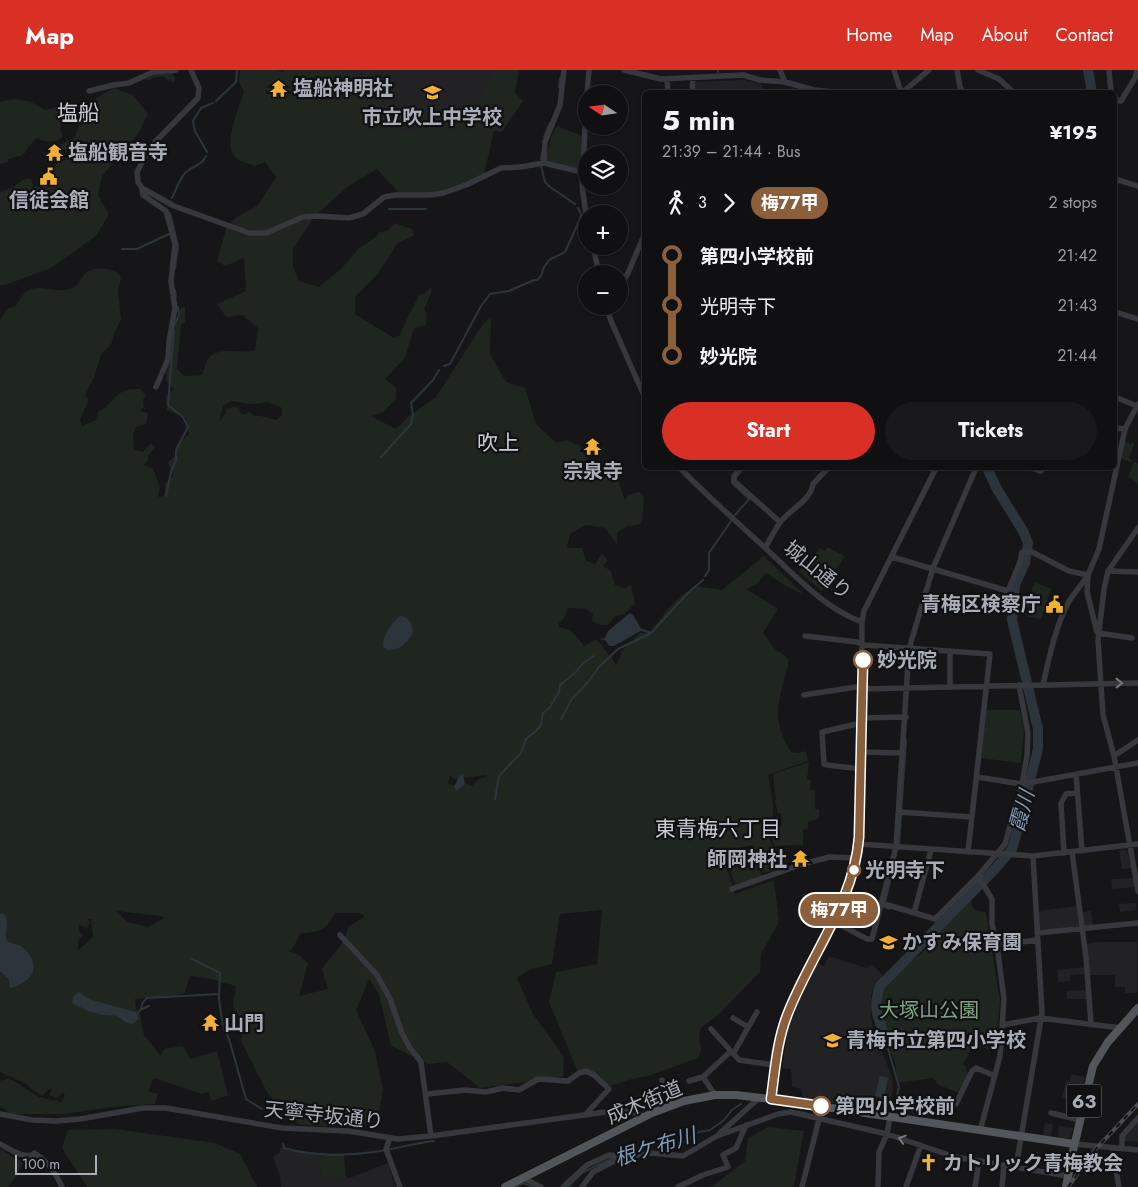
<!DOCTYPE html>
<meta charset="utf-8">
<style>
:root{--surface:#101012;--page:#19191b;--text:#f1f3f6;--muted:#9c9d9f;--line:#303032;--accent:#d93025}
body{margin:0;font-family:Jost,"Noto Sans JP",sans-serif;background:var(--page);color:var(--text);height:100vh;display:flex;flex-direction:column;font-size:19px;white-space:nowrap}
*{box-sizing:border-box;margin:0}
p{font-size:16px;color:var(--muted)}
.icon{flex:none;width:28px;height:28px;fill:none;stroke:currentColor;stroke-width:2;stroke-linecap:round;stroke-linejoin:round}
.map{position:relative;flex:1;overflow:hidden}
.details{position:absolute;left:642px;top:20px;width:475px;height:380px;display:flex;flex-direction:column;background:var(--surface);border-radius:8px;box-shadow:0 1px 4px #0004,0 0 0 1px var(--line)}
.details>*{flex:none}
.badge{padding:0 10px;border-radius:16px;font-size:18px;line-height:32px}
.needle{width:32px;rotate:283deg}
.controls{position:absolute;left:578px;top:15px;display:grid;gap:10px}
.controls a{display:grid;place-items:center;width:50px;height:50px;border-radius:50%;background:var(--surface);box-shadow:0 1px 4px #0004,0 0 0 1px var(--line);font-size:25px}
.scale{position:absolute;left:15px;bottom:12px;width:82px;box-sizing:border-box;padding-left:5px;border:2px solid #a8adb8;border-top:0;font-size:14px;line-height:18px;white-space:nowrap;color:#a8adb8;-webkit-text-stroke:4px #111113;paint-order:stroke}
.map>.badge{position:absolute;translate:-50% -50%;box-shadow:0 0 0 2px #fff}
.legs{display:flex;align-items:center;gap:8px;height:55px;padding:0 20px;font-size:16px}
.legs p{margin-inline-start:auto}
.head{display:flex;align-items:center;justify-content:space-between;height:85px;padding:0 20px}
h1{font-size:28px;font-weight:700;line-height:38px}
.primary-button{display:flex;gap:10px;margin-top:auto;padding:10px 20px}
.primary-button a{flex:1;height:58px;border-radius:30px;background:var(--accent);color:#fff;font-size:20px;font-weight:700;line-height:58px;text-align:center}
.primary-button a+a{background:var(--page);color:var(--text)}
ul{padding:0 20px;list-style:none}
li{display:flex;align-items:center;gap:18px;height:50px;font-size:19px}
li i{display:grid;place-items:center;width:8px;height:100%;margin:0 6px;background:currentColor}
li i::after{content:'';width:12px;height:12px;margin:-6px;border:4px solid;border-radius:50%;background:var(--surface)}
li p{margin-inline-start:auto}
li:first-child i{background:linear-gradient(#0000 50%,currentColor 0)}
li:last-child i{background:linear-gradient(currentColor 50%,#0000 0)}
header{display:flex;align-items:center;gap:30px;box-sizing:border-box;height:70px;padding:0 25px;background:var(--accent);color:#fff}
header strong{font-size:24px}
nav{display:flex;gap:28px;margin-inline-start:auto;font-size:18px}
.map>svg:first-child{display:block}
</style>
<header>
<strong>Map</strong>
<nav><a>Home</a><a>Map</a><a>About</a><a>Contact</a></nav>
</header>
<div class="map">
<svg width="1138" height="1117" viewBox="0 0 1138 1117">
<rect width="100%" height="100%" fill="#161618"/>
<path fill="#222225" d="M343,0H515L469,46L395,70L370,1L347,9Z
M743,10L756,13L760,12L764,22H695V14L697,12Z
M1125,779L1127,781L1131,798L1122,799L1119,780Z
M1133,808L1134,817L1112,819L1111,809Z
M1136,833V840L1120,842L1119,834Z
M1077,836L1079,857L1041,860L1039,859L1038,841Z
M1091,841L1093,855L1085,856L1081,842Z
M1098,872H1137V922L1135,923H1125V917H1115V905H1089L1086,874Z
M829,886L866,898L872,894L883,906L875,916L871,925V945L873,958L892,1007L893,1019L890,1037L885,1041L803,1029L801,1019L792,1017L791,999L782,998L788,959L797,934L817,892L824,896Z
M1085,897L1086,904L1070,905V911L1058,912L1057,900Z
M1087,920V929H1067L1066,921Z
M1071,1004L1085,1007L1079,1032L1062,1028L1066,1010L1070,1011Z
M1092,1021L1101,1023L1098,1034L1089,1033Z
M1138,1051V1072L1123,1071V1068Z
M1045,1053L1053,1054L1051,1066L1043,1065Z
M1059,1056L1073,1058L1071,1067L1068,1069L1058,1067Z
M281,1077L318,1084L321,1108L333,1107L334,1110L352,1107L388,1093L395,1117H281L280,1106L273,1087L279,1083Z"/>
<path fill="#1e261f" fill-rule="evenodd" d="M240,0H277L283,2L285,0H346V9L357,3L362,5L365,0H373L372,2L378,16L382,22L385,43L392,48L400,63L472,43L495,0H519L515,23L523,31L502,62L494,61L484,104C468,112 450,121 431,123C421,124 410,123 399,123L377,99L347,117L315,146L293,178V197L299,211L319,217L342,198L359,178L377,166L378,163L389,160L394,153L412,159L414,165L397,174L378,204L355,227V244L394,268L400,265C405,251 413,238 419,225L426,223L430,217L432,221L424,239L427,245L426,255L414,258L405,288L385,309L396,318V329L383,342L371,346L396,359L408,347L436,327L483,254L491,247L490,284L506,312L525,318L536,354L556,373L567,370L580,376L592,402L612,393L625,430L628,425L639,422L644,426L642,453L637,455L627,456L617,463V474L605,458L586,455L570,464L567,478H582L586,491L595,494L602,483L608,490L603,496L611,501L615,515L625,518L631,515L635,533L625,544L615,546L608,555H600L592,551L593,544L586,539L568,538L564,548L559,553V557L570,560L584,575L583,577L596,569L612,588L616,596C617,590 621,587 622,581L640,563H649C663,546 675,528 695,516L722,520L764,486L803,524L786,516L766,503L757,514L746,519L778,539L763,563C768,568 769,572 773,577C779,584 783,581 789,591C780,629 769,646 791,682L798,683L806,681L808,691L768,705C771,722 776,741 771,758L782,755L781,743H778L775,731L776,730L773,704L809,692L807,710H811L810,720H815V739H819V748L808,752V759L803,760V775L774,776L771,759L769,769L776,783L788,789C780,799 775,804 762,801L753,775L738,778L723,786L735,824L774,810L779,852L761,884L760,902L718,945L701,958L699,965L701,981L698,988L651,1005L628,1010L610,1016L590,1000H577L549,932L556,902L597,894L602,840L560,844L552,894L531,899L517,908L533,944L564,987L563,1007L480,1018L447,992L429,994L391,976L379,924L369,909L356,940L375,981L383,1020L379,1043L363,1057L300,1055L277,1034L267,1022L241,971L242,964L233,935L236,916L210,909L190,906L184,924L135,929L136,939L140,944L144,965L161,986L164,979L183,976L190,989L217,981L228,1025L211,1031L209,1022L202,1024L154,1008L148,1021L158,1024L155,1034L121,1036L63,1044H11L0,1036V1011L9,1008L39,1027L61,1032L65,1026L63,1022L57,1028L49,1025L52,1019H49L42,1026L29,1017L27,1014L0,1002V250L7,239L16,236C32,205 45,225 70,219C79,217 80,208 86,203C92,197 109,198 116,202C118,203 119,205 121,207L118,221L121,250L114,263L111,275L101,284L94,307L85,325L89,330L80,350L82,356L96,350L98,342C117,331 114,318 140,319L146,325L143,330L144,337L139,341L148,343L146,354L136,357L133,365L134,380L143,382L151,373L155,377L148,386L147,392L143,395L153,398L160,418L158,427L163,426L165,421V414L173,406L168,392L177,384V375L189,364L186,348L167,340L166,326L174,320L166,310C168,290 166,262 180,247V238L185,236V252L181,255L177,299L184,306L202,305C204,300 205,293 208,289C219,275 240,285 255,280L258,258L243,245L226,247L217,234L246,221L244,188L225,196L217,191L226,159L234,149L258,135L276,107L265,92L255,96C250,94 242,92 237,89C221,78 239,37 244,22L239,12ZM231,331L251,334L268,332L282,338V345L277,350L261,346H254L250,342L245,344H241L239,338L233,337L226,339V342L219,352L223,336ZM487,705L486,707L479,709L472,716L466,713L459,716L448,714L450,706L455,709ZM117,841L160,846L165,848L148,857L127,852ZM338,843H357L364,845V847L348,857L345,869L322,899L328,919L299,926L308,893L299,885L289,881L293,878L300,864C319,860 325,863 334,844ZM87,849H91L93,867L78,880V871L83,865L79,861V855L87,858L90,852ZM79,923L89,929L136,942L139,948L125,952L117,946L102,945Z
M173,3L175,11L172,13L171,10L168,11L163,6L153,8L149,10H143L153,4Z
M114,18L133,25L148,44L138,64L102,106L98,126L109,144L96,166L51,198L5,215H0V122L12,118L24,109L31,108L33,117L50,114L56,94L71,87L50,93L51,88L55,86L56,90L70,86V80L47,87L45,83L75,67C86,35 84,34 114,18Z
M15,29L31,32L45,40L60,36L65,41L60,58L63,67C54,73 47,73 37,68L28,77L25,83L21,85V86L8,89V92L0,94V32Z
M557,56L582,66L580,97L577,99L547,93L546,90L551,68Z
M1133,371L1134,375L1129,388L1132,391L1131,392L1121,389L1125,372L1131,374Z
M1134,392L1138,393V413L1128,407Z
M827,477L845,486L822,521L799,502L820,478L825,481Z
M1035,512L1051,519L1041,549L1028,547L1027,531Z
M986,640H1020L1024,660L1021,693L981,688Z
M752,778L762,807L736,816L725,787Z
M970,826L972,828C969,839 977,842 986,842L1000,931L997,965L990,980L974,974L963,994L966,996L968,1005L959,1023L939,1015L933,1008L897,1013L895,992L874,938L876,928L881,917L925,880Z
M768,1057L804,1061L794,1115L792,1117H711L745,1091L748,1068Z
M115,1059L215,1073L240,1084L257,1117H87L62,1078L68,1060Z
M0,1079L23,1093L15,1108L8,1117H0Z
M318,1085H344L346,1108L334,1110L333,1107L321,1108Z"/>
<path fill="#2c353c" d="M630,543L633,545L642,560L614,576H609L606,571L600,569L605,568L608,561Z
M400,546C410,547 414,556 412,565C406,574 393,586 383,577C382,567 392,552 400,546Z
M463,705L465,714L456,721L454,717L459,706Z
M0,844H4C11,853 3,861 7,871C12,874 18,874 22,877C42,894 35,911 11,918H10L9,909L0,901Z
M79,922L89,929L136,942L139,948L133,954L125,952L117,946L102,945L88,941L72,933L74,926Z
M880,1006L888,1008L884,1028L875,1026Z"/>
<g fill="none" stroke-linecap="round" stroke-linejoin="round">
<path stroke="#2c353c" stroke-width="2" d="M718,0V2
M559,17L560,8
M216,31L236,12L237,0
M544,67L550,53
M207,82L195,61L193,51L201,38L213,33
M541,89L542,82
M541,96L545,112L550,117L575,134
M172,128C176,120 179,110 185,103C192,96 203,95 206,86
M389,139H426
M170,143L178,176L175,198
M122,179H137L169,164
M175,220L176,227
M175,254L179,245L178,237
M444,296L450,294L481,236L490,224L509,221L534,210H537L541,206L544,197L549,190L565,182L580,149L581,144L578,138
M381,387L411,354L413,345L411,333L433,310L439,300
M732,406L738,398
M732,413L749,429L735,445
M166,426L171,402L176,390V380L188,357L183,347L168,335L174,261
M705,506L709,500V483L731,451
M642,560L651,563
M561,649L572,629L589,611L598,598L618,579L651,563L688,523L703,510
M495,729L499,706L521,683L526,669L536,661L541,655L543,643L550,637L559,622L560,615L576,602L583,593L594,586
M899,775L906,670
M890,839L884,837L893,799
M192,889L220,903L219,929L223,957L229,969L246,1029L262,1039
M141,938L143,932L147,928L219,924
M137,944L140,940L149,936
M885,968L899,1017L893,1044
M283,1074L284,1078C311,1086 345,1086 373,1082C393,1080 413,1073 434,1071
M622,1084L648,1075L684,1072L699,1062L710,1060L724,1050L732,1040L741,1034
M516,1117L523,1113L533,1117
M568,1117L583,1102L613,1088"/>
<path stroke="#2c353c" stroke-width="10" d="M1088,0L1092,22
M885,968C878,945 872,940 880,916L996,798L1012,779L1015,769L1038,679V659L1012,550L1015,515L1025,493L1028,473L1023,461L997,419L987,398"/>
<path stroke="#37383d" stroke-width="5.5" d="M191,0L199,18L198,28L155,72L146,85L137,102L138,112L142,118L174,136L249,163H266L303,147L318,146L349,148L363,144L384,127L395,125H430L443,123L466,115L501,98L520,97L544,93L582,102
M624,0L661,9L743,5L760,10L785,12L814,20L833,22
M780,0L785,12
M894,0L901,22
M957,0L960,17L963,22
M978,0L999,9L1013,22
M1109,0L1111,22
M667,9L668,22
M89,21L113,15L129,13L153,2L176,0
M692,22L693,8
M903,22L929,0
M587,24L589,0
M1115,30L1121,31L1135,8L1137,0
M586,40L582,115L586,145
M544,93L545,72L560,35L564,0
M1115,109L1138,116
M142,118L143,125L166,141L175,174L171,211L175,238L169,271L168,289L156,317
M593,176L599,204
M619,218L628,203L645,163
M606,236L611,251L645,328
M1115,242L1138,249
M1115,327L1137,336
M1115,358L1125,359
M680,398C706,425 735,450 763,476C793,503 823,538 862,552
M741,398L734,407V411L780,452
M1031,398L1041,401L1043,398
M1138,458L1108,501L1104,519L1098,570L1103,645L1114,686L1138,821
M765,478C770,470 774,461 779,454C787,441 811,431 813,414L828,398
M892,487L1008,521L1020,492L1022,482H1032L1069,501L1088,505C1082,514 1074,523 1068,533C1055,558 1049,588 1043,615
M1108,501L1138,502
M1097,562L1087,522L1088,505L1099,479L1125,359L1138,334
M1099,563L1132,568
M805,566L857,572L863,575L990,584L968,782
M950,617V581
M804,625L856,617L862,619L1138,613
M862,648L906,647
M861,682L903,683
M1114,686L1138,670
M861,699L827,695L824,694L822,662L861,653
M1076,704L1082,781
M977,707L1022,714L1138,693
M899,742L972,747
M859,774L1033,786L1138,774
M1072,782L1086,887L1091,954
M1064,783L1061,733L1066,724L1077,723
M978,806L992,829V854L997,875L1004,929L1000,986L980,1061
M732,819L806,793L830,787L857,788
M881,833L935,849L978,806L1005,774L1022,714L1027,686L1028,663L1019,615
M914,843L931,780
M833,851L867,869H872L896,777L909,579L933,498L976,398
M1037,863L1138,853
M340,865L377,905L390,929L402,963L410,978L421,992L431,1066
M997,875L1037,870
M733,948L748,957
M1003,955L1040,948L1121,958
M711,959L739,990L775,995
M733,984L757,942
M703,1007L715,1025
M662,1010L672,1035
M689,1011L703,1007L731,981
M427,1024L465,1020L486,1022L503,1018L519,1020L538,1009L568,1011L579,1003L586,1001L594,1005L609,1019L585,1045
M771,1029L780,969L787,944L847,822L857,788L859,764L861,682L862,552L864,541L936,398
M956,1034L972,1001L976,998L995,1006
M1051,1043L1080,1050
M0,1044L32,1050L56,1051L80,1049L143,1038H166L282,1058L348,1061L398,1069L431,1066L620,1040L635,1043L645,1047
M720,1063L759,1028
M390,1068L386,1079L400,1117
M0,1074C10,1079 22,1088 33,1085L34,1083C49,1092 55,1102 62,1117
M1074,1074L1138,1080
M1112,1078L1119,1117
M1122,1079V1066L1138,1048
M1016,1097L1042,943L1033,786
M523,1108L541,1117
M563,1117L587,1095L609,1085L626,1087L650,1083L683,1086L717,1066L778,1044L791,1042L887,1064L955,1087L1068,1106
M582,1117L593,1102L622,1087
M678,1117L703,1105L728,1097L723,1085L736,1078L746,1055
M802,1117L819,1049
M878,1117L879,1082L887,1064L890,1047
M906,1117L921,1075
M975,1117L979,1091
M1002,1117L1004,1095"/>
<path stroke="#53555c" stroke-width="8" d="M505,1117L652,1043L684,1031L715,1025H736L771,1029L1074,1074
M1066,1117L1073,1081L1093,996L1108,972L1138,938"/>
<defs>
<path id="rail" d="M1068,1117L1094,1081L1138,1034"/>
</defs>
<use href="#rail" stroke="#4a4c52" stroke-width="4"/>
<use href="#rail" stroke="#111113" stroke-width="2" stroke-dasharray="5.5" stroke-linecap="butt"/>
</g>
<defs><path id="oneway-chevron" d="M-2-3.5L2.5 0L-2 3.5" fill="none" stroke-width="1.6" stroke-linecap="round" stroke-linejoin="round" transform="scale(1.25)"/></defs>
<g stroke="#757881">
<use href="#oneway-chevron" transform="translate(1119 613) rotate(-1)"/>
<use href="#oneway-chevron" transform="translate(902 1069) rotate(-162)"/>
</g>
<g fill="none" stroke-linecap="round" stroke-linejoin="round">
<defs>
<path id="line-1" d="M821,1036L771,1029C775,1000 777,970 788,943C811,884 854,832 859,767L863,590"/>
</defs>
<use href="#line-1" stroke="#fff" stroke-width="11"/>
<use href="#line-1" stroke="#8b5e3c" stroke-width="8"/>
</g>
<defs>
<symbol id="temple-bare" viewBox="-9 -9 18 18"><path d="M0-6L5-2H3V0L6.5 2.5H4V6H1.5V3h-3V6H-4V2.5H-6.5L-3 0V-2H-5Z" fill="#f2b134" stroke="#111113" stroke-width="2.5" paint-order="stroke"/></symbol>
<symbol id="school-bare" viewBox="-9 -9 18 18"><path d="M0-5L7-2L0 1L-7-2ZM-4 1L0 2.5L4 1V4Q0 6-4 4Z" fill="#f2b134" stroke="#111113" stroke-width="2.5" paint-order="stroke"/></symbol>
<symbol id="civic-bare" viewBox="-9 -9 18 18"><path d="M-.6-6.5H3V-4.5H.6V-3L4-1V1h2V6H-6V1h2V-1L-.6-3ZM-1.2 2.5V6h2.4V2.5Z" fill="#f2b134" stroke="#111113" stroke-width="2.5" paint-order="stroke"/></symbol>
<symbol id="church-bare" viewBox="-9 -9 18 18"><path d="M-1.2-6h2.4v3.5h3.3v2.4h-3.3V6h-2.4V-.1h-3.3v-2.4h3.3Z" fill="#f2b134" stroke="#111113" stroke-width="2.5" paint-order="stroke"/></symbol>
</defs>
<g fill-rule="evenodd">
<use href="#temple-bare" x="266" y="6" width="25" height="25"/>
<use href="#school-bare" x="420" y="10" width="25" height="25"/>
<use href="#temple-bare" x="42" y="70" width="25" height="25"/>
<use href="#civic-bare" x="36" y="94" width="25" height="25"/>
<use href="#temple-bare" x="580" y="364" width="25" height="25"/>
<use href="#civic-bare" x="1042" y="522" width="25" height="25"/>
<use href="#temple-bare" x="788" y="776" width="25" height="25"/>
<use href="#school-bare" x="876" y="860" width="25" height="25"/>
<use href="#temple-bare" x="198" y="940" width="25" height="25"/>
<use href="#school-bare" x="820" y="958" width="25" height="25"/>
<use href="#church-bare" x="916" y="1080" width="25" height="25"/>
</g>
<g fill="#fff" stroke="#8b5e3c" stroke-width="2.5">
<circle cx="863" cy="590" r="9"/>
<circle cx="854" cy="800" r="6"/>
<circle cx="821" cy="1036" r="9"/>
</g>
<g text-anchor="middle" stroke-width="4.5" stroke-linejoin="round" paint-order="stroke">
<rect fill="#111113" stroke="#7b7e86" stroke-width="1" x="1066.5" y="1014.5" width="35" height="33" rx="4"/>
<g font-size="19" font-weight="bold" fill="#a8adb8">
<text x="1084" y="1038">63</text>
</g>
<g font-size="20" font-weight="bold" fill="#a8adb8" stroke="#111113" text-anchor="start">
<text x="293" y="25">塩船神明社</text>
<text x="432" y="54" text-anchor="middle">市立吹上中学校</text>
<text x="68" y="89">塩船観音寺</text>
<text x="49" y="137" text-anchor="middle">信徒会館</text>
<text x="593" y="408" text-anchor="middle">宗泉寺</text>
<text x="1041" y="541" text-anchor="end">青梅区検察庁</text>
<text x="787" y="796" text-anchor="end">師岡神社</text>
<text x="902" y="879">かすみ保育園</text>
<text x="224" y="960">山門</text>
<text x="846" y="977">青梅市立第四小学校</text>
<text x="943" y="1100">カトリック青梅教会</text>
</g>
<g font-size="20" fill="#a8adb8" stroke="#111113">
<text transform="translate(818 500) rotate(39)" y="7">城山通り</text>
<text transform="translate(644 1032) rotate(-23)" y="7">成木街道</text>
<text transform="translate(324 1045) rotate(6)" y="7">天寧寺坂通り</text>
</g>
<g font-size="20" font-weight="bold" fill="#a8adb8" stroke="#111113" text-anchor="start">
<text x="877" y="597">妙光院</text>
<text x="865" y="807">光明寺下</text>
<text x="835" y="1043">第四小学校前</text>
</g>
<g font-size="20" fill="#7fa381" stroke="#111113">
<text x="929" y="947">大塚山公園</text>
</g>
<g font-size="21" fill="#c9ccd4" stroke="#111113">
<text x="78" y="50">塩船</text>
<text x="498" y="380">吹上</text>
<text x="718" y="766">東青梅六丁目</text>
</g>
<g font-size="21" font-style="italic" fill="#7f9bb3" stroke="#111113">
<text transform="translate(1022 741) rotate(-75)" y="7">霞川</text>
<text transform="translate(655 1077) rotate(-17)" y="7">根ケ布川</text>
</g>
</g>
</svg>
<div class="controls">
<a><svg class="needle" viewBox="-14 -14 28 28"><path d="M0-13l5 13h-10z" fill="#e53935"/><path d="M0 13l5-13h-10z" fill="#9c9d9f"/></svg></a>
<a><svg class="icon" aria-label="layers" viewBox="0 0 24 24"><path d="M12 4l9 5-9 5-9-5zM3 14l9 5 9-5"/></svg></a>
<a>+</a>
<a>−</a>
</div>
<div class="scale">100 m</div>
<b class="badge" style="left:839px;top:840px;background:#8b5e3c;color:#fff">梅77甲</b>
<section class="details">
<div class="head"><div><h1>5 min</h1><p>21:39 – 21:44 · Bus</p></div><b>¥195</b></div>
<div class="legs"><svg class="icon" aria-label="walk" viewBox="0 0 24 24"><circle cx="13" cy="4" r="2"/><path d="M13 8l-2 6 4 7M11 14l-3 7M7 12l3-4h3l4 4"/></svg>3<svg class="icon" aria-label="forward" viewBox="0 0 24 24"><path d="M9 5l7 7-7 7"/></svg><b class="badge" style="background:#8b5e3c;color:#fff">梅77甲</b><p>2 stops</p></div>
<ul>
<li><i style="color:#8b5e3c"></i><b>第四小学校前</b><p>21:42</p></li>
<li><i style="color:#8b5e3c"></i><span>光明寺下</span><p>21:43</p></li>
<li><i style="color:#8b5e3c"></i><b>妙光院</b><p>21:44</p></li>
</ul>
<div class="primary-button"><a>Start</a><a>Tickets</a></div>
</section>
</div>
